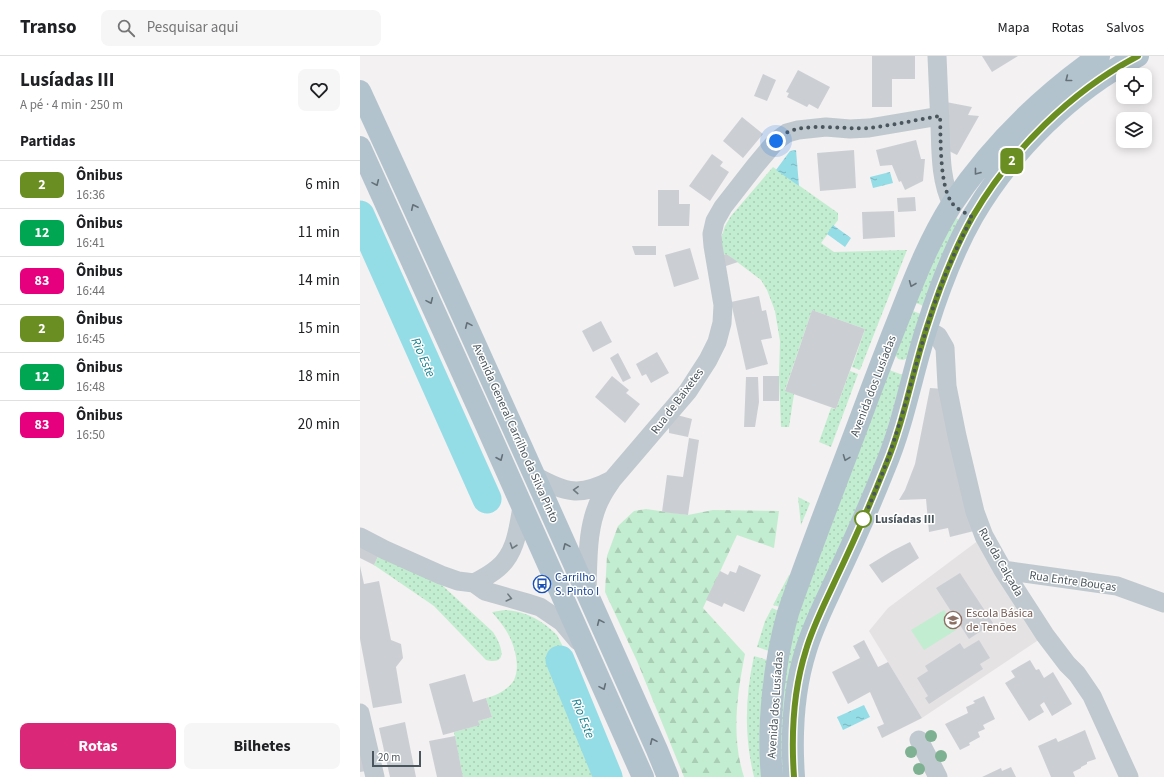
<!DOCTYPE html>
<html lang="pt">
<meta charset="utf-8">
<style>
:root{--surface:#fff;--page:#f6f6f6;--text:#202124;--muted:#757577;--line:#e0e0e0;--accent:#db2777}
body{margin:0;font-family:"Source Sans 3",sans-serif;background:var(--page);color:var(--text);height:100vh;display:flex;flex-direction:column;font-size:15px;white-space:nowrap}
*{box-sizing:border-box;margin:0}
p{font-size:13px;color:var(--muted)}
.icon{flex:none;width:22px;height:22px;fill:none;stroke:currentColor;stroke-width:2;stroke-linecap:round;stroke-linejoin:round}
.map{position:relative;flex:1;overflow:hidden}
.side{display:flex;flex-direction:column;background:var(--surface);width:360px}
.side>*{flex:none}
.badge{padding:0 8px;border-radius:6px;font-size:14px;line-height:26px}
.buttons{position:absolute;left:756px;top:12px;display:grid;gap:8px}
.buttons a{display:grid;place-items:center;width:36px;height:36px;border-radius:8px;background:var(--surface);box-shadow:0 2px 10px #0003;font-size:20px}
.scale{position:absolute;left:12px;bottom:10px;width:49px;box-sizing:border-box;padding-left:4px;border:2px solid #4a565d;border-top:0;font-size:11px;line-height:14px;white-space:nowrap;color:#4a565d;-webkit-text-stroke:3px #fff;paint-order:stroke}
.you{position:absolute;width:20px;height:20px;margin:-10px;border:3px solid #fff;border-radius:50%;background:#1a73e8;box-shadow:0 0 0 6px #1a73e833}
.map>.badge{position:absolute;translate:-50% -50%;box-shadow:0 0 0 2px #fff}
h2{padding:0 20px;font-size:15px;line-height:36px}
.round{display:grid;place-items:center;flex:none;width:42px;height:42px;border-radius:8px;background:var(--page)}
.headline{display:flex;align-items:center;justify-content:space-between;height:68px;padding:0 20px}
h1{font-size:19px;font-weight:700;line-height:30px}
.cta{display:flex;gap:8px;margin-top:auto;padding:8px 20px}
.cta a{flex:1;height:46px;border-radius:8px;background:var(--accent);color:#fff;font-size:16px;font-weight:700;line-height:46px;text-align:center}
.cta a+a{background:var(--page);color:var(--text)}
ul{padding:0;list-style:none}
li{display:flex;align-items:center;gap:12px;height:48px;padding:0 20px;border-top:1px solid var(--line)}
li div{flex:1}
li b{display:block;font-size:15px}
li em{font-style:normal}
li .badge{min-width:44px;font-weight:700;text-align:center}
header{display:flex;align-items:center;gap:24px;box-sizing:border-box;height:56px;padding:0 20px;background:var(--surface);border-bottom:1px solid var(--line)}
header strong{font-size:19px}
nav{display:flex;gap:22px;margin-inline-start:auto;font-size:14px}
.search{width:280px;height:36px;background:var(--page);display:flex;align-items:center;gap:10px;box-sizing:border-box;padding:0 14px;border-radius:8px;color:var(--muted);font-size:15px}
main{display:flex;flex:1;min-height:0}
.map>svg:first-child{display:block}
</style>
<header>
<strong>Transo</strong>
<div class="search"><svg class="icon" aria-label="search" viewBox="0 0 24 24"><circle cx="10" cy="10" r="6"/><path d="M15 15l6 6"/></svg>Pesquisar aqui</div>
<nav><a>Mapa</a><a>Rotas</a><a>Salvos</a></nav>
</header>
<main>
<section class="side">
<div class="headline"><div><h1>Lusíadas III</h1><p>A pé · 4 min · 250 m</p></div><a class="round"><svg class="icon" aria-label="heart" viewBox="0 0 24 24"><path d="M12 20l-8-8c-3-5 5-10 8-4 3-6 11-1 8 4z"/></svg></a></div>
<h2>Partidas</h2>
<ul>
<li><span class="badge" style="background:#6b8e23;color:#fff">2</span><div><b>Ônibus</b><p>16:36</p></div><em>6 min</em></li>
<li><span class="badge" style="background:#00a651;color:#fff">12</span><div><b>Ônibus</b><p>16:41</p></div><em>11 min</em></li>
<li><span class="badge" style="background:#e6007e;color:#fff">83</span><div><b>Ônibus</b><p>16:44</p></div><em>14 min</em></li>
<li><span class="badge" style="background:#6b8e23;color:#fff">2</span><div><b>Ônibus</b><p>16:45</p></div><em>15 min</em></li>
<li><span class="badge" style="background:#00a651;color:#fff">12</span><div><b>Ônibus</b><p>16:48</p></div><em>18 min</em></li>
<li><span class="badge" style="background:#e6007e;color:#fff">83</span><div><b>Ônibus</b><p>16:50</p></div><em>20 min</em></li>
</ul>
<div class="cta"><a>Rotas</a><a>Bilhetes</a></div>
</section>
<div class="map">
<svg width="804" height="721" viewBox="0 0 804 721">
<defs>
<pattern id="grass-dots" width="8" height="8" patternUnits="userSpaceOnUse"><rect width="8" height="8" fill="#c3edd0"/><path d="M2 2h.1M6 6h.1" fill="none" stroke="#a9cdb5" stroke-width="1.8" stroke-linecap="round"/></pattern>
<pattern id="forest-firs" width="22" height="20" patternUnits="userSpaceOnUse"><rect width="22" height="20" fill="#c3edd0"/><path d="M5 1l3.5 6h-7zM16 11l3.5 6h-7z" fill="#a9cdb5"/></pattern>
<pattern id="water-ripples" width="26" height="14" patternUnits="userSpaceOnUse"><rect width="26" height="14" fill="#94dde7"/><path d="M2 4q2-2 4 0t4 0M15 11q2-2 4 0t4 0" fill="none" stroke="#7bb6be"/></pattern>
</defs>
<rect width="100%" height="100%" fill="#f3f1f1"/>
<path fill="#e4e2e3" d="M619,484L680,583L562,662L509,575L528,552Z"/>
<path fill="url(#grass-dots)" d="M413,111L478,157V164L461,187L474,196L547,194L500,314L492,311L505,273L452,254L425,334L434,338L429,371H421L419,320L420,285L415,255L407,234L401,224L368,199L360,198V186L365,170L371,160Z
M596,162L599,164L564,250L553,246L574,200Z
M550,254L561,258L548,302L543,304L538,303L535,298Z
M529,314L543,319L521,394L469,518L425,721H421L420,666L430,579Z
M490,315L498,318L471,391L459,386L471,352L476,353Z
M438,441L450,447L441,469Z
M19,498L83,530L133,576C141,588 150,610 126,604L74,550L14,509Z
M429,519L431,520L420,551L413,549Z
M412,552L419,555L409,595L397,591L405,565Z
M145,554C166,555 183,565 197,579L231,646L263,721H103L94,676L119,669L118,665L132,661L126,642C136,640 149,633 154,624C161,610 154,588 147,576C143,569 137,562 132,556Z
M394,600L407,604C401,644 398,681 402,721H394C384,680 385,641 394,600Z"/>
<path fill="url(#forest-firs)" d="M286,453L328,459L353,454L419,455L414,492L377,479L343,552L385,598C377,638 371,681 384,721H324L277,605L245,536L247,500L258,470L274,455Z"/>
<path fill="#c3edd0" d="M584,554L596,574L564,594L551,574Z"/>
<path fill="url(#water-ripples)" d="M436,94L439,130L416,114L430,95Z
M530,116L533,127L513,132L510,121Z
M473,169L491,182L485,191L467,178Z
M504,649L510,661L483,674L477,661Z"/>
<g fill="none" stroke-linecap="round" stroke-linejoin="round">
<path stroke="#94dde7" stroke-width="29" d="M0,159L127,443
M200,604L248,721"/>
</g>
<path fill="#cbcfd3" d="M512,0H555V23H532V51H512Z
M622,0H658L632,16Z
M438,14L470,31L458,53L449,48L447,51L427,41L429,37L426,36Z
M403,18L416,24L407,45L394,40Z
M586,46L612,51L608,59L619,60L597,99L589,95Z
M382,61L403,78L383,102L363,85Z
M556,84L561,103H565L563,125L545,134L541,125L539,126L532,109L520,110L516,94Z
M494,94L496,132L460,135L457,97Z
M352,98L363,106L360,110L369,116L350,145L329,130Z
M298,134H319V148H330L329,170H298Z
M555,141L556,155L538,156L537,142Z
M534,155L535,181L503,183L502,156Z
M272,190H296V199H275Z
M330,192L339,223L314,231L305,199Z
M360,198L368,199L378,206L363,211Z
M399,240L402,255L406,254L412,282L401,284L408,308L386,314L371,246Z
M452,254L505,273L476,353L425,335Z
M241,265L252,286L233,296L222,275Z
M297,296L309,317L291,327L286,318L282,320L276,308Z
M258,297L271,322L263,326L250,302Z
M252,320L269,334L266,337L280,348L265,367L235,341Z
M403,320H419V345H403Z
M386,321H398L399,346L395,371H384Z
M570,332L584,333L614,475L590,481L588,472L569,476L566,443L539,444L545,434L555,408Z
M317,359L332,363L328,381L309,377V370Z
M329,382L339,384L328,459L302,456L307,419L323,421Z
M550,486L559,502L522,527L509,509L532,495Z
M0,491L19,498L14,509L0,502Z
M379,509L401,519L384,556L364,547L362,551L346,544L360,515L368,519L370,515L376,517Z
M0,510L4,528L19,525L31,584L41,588L43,602L36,611L42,647L13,652L0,583Z
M600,517L633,567L609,583L576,532Z
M504,584L518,611L528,606L562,662L522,682L517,671L524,668L510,636L488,648L472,616L500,602L493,590Z
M619,584L630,602L620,608L623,613L569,648L565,642L568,640L557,622L568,615L565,610L600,587L604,593Z
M670,604L676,614L679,613L684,622L693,616L712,648L692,660L684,646L680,649L684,656L669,665L645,627L655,621L651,615Z
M105,618L113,646L126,642L132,661L118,665L120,669L83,679L69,628Z
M624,640L635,663L623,669L625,673L618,676L620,681L609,687L610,689L600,694L585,668L608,657L606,651L615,647L613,645Z
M45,666L56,721H30L19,672Z
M725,674L736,703L727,706V708L721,711V712L713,716L715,721H691L678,690L696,682L698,686Z
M95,680L103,721H77L69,685Z
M0,692L6,715L0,716Z
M651,711L656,721H622L641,712L642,715Z"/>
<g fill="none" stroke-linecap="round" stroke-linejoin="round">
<path stroke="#c0c9cf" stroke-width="19" d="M577,0C578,23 579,46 580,69C581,95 580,124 592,148
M566,273L578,280L585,292L587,330L597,380L615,456L624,480L643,514L685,579L707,608L717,618L732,640L769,721
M175,420C206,437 220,441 252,424
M0,481L25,494L81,519L98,525L114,527L125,535L167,547L180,551L202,566L218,585
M643,514L757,530L804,547
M114,527C122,523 131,518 138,512C156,497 158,473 162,451
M227,538C228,507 226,468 242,440C245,434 249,429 252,424L328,335L348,304L357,286L362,267L363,249L353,190L352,178L355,165L363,151L395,110L416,85L427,77L438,74L466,71L490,73L509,72L580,60
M0,657L15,721
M559,684L578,721"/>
<path stroke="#b3c3ce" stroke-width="22" d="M0,35C101,254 199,474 297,694L308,721
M0,91L125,367L283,721
M412,721C407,671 414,606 428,557C451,490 477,425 502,358C515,323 528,289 542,254C556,218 571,181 592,148C631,90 682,40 739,0
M434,721C431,678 433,635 446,594C453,570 465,547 475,525C493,487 510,449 525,411C544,366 552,317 567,271C579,233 593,195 613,160C651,95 711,35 778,0"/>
</g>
<g fill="#7eb192">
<circle cx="571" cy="680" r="6"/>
<circle cx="551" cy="696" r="6"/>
<circle cx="581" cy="700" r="6"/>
<circle cx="559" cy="713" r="6"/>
</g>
<defs><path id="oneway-chevron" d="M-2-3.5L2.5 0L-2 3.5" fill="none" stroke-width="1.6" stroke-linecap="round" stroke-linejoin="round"/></defs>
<g stroke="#647179">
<use href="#oneway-chevron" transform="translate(708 23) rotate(142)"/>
<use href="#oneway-chevron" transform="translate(617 116) rotate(128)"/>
<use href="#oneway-chevron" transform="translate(16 127) rotate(66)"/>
<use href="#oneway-chevron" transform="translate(54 151) rotate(-115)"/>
<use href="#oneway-chevron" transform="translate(552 228) rotate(112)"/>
<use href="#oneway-chevron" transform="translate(70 245) rotate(66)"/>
<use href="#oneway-chevron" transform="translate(108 269) rotate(-114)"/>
<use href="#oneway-chevron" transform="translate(140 402) rotate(67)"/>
<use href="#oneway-chevron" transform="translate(486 402) rotate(111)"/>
<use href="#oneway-chevron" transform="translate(206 490) rotate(-114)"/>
<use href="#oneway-chevron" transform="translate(240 566) rotate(-114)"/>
<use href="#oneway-chevron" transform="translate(243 631) rotate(66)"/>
<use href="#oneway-chevron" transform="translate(293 685) rotate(-114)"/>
</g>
<g stroke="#6d787f">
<use href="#oneway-chevron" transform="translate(216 434) rotate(-177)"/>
<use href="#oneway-chevron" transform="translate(153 490) rotate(109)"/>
<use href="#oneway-chevron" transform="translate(149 542) rotate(14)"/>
</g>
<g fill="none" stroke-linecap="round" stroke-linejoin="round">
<defs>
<path id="line" d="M434,721C431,678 433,635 446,594C453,570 465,547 475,525C493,487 510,449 525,411C544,366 552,317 567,271C579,233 593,195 613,160C651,95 711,35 778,0"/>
</defs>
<use href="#line" stroke="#fff" stroke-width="9"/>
<use href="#line" stroke="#6b8e23" stroke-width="6"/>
<path stroke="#4a565d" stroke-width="4" stroke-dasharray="0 7.2" d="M416,85C420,83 423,79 426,77C446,66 486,74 509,72C533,69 556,64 580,60C581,82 579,129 592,147C596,153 606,157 612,161C601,183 590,206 581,230C563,276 553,325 538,372C528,405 515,437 501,468L503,463"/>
</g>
<defs>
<symbol id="bus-ring" viewBox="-11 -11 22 22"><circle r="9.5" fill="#fff" stroke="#1a4fb4" stroke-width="1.5"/><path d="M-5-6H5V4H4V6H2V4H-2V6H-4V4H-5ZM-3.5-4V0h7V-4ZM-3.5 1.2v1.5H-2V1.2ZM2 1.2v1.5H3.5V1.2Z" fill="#1a4fb4"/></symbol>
<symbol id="school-ring" viewBox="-11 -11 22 22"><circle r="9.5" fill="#fff" stroke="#8d6e63" stroke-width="1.5"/><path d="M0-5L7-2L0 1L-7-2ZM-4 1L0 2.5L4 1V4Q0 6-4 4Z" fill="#8d6e63"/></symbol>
</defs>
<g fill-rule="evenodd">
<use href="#bus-ring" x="172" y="518" width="20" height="20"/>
<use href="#school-ring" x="583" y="554" width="20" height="20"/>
</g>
<circle fill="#fff" stroke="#6b8e23" stroke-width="2" cx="503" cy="463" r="8"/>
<g text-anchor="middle" stroke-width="3" stroke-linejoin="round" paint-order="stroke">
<g font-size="12" fill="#4a565d" stroke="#fff">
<text transform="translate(513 330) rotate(-69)" y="4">Avenida dos Lusíadas</text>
<text transform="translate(317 345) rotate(-53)" y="4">Rua de Baixetes</text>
<text transform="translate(156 377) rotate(66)" y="4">Avenida General Carrilho da Silva Pinto</text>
<text transform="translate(641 506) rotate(60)" y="4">Rua da Calçada</text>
<text transform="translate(713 525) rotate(8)" y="4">Rua Entre Bouças</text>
<text transform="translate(415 649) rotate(-86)" y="4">Avenida dos Lusíadas</text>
</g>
<g font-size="12" font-weight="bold" fill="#4a565d" stroke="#fff" text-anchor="start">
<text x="515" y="467">Lusíadas III</text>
</g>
<g font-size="12" fill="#164399" stroke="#fff" text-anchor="start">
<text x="195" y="525">Carrilho<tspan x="195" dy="14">S. Pinto I</tspan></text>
</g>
<g font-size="12" fill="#785e54" stroke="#fff" text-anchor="start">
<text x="606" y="561">Escola Básica<tspan x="606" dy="14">de Tenões</tspan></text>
</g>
<g font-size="13" font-style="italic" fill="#15808e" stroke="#fff">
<text transform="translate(64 301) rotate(66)" y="5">Rio Este</text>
<text transform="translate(224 662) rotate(68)" y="5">Rio Este</text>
</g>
</g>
</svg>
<div class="buttons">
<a><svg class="icon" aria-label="locate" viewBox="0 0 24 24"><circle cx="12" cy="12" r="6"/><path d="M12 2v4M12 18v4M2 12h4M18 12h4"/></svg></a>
<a><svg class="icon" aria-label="layers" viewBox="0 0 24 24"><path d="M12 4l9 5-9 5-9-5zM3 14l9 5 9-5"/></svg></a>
</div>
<div class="scale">20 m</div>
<div class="you" style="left:416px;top:85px"></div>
<b class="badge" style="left:652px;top:105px;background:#6b8e23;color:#fff">2</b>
</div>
</main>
